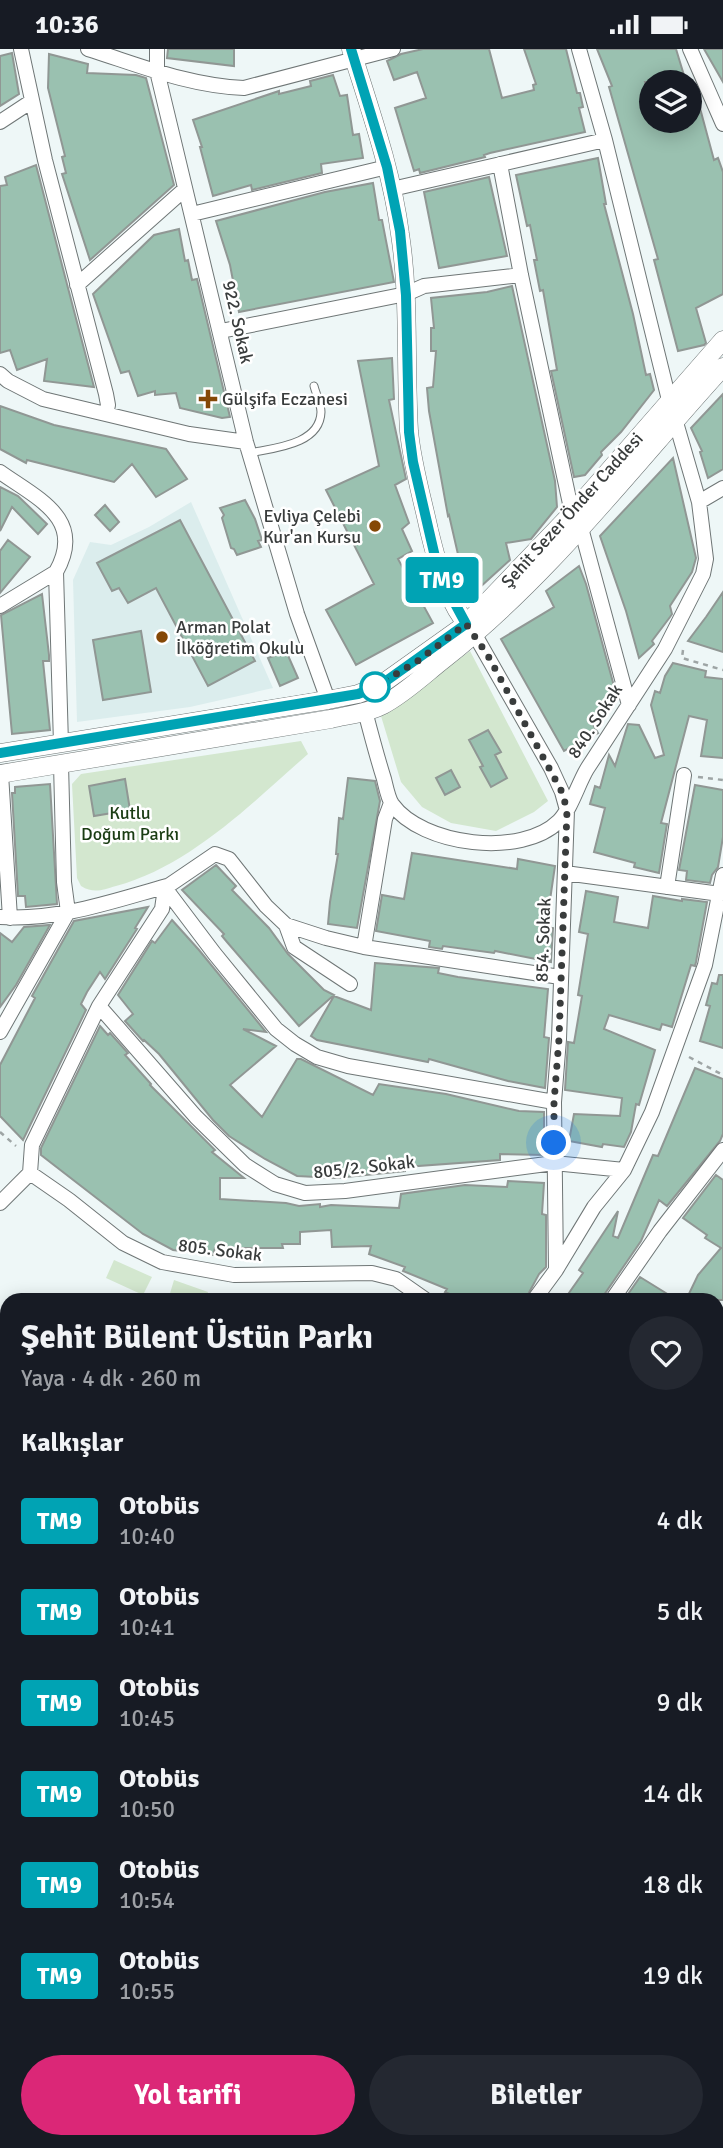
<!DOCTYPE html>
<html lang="tr">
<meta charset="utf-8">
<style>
:root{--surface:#171b24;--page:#242831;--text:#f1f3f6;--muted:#9ea1a6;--accent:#db2777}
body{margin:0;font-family:Signika,sans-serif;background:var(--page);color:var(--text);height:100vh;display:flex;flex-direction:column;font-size:26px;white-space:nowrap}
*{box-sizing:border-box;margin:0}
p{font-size:23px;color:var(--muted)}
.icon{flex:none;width:38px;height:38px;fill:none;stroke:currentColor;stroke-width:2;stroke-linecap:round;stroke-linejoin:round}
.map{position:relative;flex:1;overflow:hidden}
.details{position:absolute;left:0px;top:1244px;width:724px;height:856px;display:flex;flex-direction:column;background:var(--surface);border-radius:21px 21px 0 0;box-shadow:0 4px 18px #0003}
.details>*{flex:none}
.badge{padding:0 14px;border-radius:5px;font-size:24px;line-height:46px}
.buttons{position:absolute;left:639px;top:21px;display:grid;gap:14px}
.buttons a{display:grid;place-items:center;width:63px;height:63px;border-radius:50%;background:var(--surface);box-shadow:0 4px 18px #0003;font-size:35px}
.you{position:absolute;width:35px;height:35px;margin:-18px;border:5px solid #fff;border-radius:50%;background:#1a73e8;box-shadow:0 0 0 10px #1a73e833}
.map>.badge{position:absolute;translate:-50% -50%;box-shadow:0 0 0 4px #fff}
h2{padding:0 21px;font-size:26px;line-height:63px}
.round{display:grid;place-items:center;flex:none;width:74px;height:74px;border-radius:37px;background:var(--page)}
.head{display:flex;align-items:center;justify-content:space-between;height:119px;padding:0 21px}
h1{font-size:33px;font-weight:800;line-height:52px}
.primary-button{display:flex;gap:14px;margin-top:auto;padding:14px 21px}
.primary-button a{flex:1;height:80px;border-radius:42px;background:var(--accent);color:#fff;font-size:28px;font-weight:800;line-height:80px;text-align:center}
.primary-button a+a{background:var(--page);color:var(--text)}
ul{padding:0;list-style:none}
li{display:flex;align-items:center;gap:21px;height:91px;padding:0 21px}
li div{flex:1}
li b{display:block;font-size:26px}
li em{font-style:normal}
li .badge{min-width:77px;font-weight:700;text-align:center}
.status{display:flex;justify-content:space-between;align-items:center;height:49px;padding:0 35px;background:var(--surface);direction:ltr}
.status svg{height:19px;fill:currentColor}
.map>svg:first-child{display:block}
</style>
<div class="status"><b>10:36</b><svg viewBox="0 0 49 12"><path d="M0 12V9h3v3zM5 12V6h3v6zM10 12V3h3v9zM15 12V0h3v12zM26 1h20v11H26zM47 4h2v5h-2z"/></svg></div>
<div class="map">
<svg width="723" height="2099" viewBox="0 0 723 2099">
<rect width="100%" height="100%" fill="#eef7f7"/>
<path fill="#dbeded" d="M191,453L273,639L190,658L77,673L73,531L90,493L111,496L149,478Z"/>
<path fill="#d3e7cf" d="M470,602L548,752L534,763L496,782L451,774L422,758L401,733L381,667Z
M301,692L308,705C252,754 190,817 116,837C102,841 94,845 81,837L77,829L72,735L81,725Z
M114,1211L152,1228L143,1246L106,1229Z
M174,1231L208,1243L206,1251H168Z
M723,1748V1794L718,1779V1750Z
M723,1912V2044L718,2030V1914Z
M718,2049L723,2062V2099H690L688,2093H718Z
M586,2093H660L644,2099H588Z"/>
<path fill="#b4ccaf" d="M0,1411L7,1413V1468L0,1467Z
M247,2093H355L357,2099H247Z
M378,2093H440L442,2099H381Z"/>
<path fill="#9ac1b0" stroke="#909794" stroke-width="2" d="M168,0H234V17L167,9Z
M423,0H489L502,49L534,41L533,36L536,35L524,0H566L577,44H580L583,58L579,59L585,83L490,104L484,106L485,108L420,124L419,120L414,122L395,59L426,49L417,23L394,31L387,12L401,5Z
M597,0H676L686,33H645L651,52V72H690V37H694L714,111L718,109L723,123V245L696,259L706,294L704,296L678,302L654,211L658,210L609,38L612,37Z
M704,0H723V33Z
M12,4L19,45L0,57V7Z
M49,5L88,15L87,24L136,26L146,29L174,136L90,211L62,125L66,124L62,108L65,107L48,39Z
M333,26L340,47L347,46L353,86L359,85L363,109L321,115L322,124L252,141L251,136L213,147L200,98H202L193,71L279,42V45L311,37L310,32Z
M598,109L606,155H604L633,265L646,326L650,325L654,341L621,383L601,403L602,406L585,426L574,428L551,322L557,321L543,241L540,242L534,211H537L530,176L527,177L516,126Z
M36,116L68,239L94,338L44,332L47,310L17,321L10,301L0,304V137L7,136L5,128Z
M489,128L507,207L439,219L424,143Z
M373,134L379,171H382L394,233L239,263L230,216L216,172L325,143Z
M179,180L185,212L188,211L192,231L197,230L230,368L222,369L180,359L176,344L155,346V342L138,347L129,322L121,324L93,245L154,186Z
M512,237L555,432L557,458L531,490L506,494L510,511L468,549L449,466L448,467L429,362L427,339L433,338L436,302H431V279H434L431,249L487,243Z
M392,309L394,350L389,351L406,430L395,436L409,474L402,480L412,502L398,510L433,574L356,616L326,561L374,535L326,441L379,417L358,312Z
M723,345V420L708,429L700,403L702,402L691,379Z
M0,357L54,376L166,400L187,430L156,448L132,415L114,433L27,411L26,414L0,400Z
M673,409L696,509L692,523L670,557L672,565L670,568L652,592L654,595L639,609L626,562L600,487Z
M0,438L18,447L47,475L38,485L12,458L0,482Z
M245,451L255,470L262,491L258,492L261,498L237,506L234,500L231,499L222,469L224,466L220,459Z
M105,456L119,473L110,482L95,466Z
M180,471L255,612L208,637L156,539L128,554L119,539L112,542L97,514Z
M8,491L30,508L0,544V502Z
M579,517L586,535L617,648L614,654L591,672L598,684L564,702L501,590L554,558L546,542Z
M723,543V603L688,592L706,568Z
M42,545L49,606V612H43L50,681L12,685L1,566Z
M141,582L151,643L103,651L93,591Z
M286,602L298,629L280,637L268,609Z
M673,614L706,622L705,628L723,630V709L701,707L707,671L689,667L661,774L667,775L659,824L634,818L635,814L594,803L605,759L590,755L595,737L600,739L609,706L615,717L628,675L639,676L655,709L664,706L651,656L655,642L660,644L665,627Z
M488,681L501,703L495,706L507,729L491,738L480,718L483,717L469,691Z
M451,721L460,738L445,746L436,729Z
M348,729L375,732L380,752L357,879L328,875L330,853L338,805H336L339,769L343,770Z
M125,730L130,761L94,767L89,737Z
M50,735L57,855L26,858L25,847H18L12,744H15V738Z
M695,736L723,741V788L718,818L712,826L710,834L686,831L687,822L679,821Z
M412,804L517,820L518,810L555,817L546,878L553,879L551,913L495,902L494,904L443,897L442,900L429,898L430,892L376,882L382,846L404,850Z
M216,816L236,837L232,841L269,879L288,905L324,941L334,946L299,977L227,893L222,887L224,885L182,841Z
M586,842L618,848L614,873L648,879L653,847L682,852V850L707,853L696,913L695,917L691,916L672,978L662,975L660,981L609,966L604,980L655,1001L639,1056L636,1055L631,1083L624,1098L603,1095L602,1098L569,1092L574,1065L620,1067L622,1049L565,1041L568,993L574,994L582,947L578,946L588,885L579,883Z
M148,858L135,879L137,880L105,930L100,923L87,943L81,955L86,961L23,1091L0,1067V1016L35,949L32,947L74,872Z
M172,871L199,901L266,983L243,980L276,997L230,1036L262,1068L297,1010H301L373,1046L379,1035L446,1045L519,1062L544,1063V1106L500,1105V1111L405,1118V1122L336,1129L297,1127L265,1110L229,1087L213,1071L159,1005L144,991L143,992L125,972L133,965L118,946L152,892L155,894Z
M50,876L16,936L0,958V884L12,893L24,878Z
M375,914L439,919L438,924L458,928L548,940L544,988L549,989L545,1039L508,1032L429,1010L428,1013L317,991L311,987L334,947L371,961Z
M719,926H723V999L700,992L710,957L706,956L712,934L717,935Z
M100,977L108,986L110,984L128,1004L125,1006L151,1035L150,1036L215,1101L212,1103L244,1129H220V1150L286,1154L299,1157L320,1155V1158L331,1156L399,1159L401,1145L465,1136L507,1138L508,1132L544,1134L542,1165L546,1166V1218L539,1225L525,1251H463L445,1243L447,1240L403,1222L405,1218L369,1205L371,1197L332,1198L331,1181L300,1183V1195H282L283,1199H215L213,1206L173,1201L143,1185L41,1106V1099Z
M695,1019L723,1030V1085L720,1092L667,1157L659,1151L641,1192L604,1246L603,1251H564L583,1224L579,1221L618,1162L613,1187L618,1189L653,1106L658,1107Z
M716,1126L723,1131V1251H686L698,1226L721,1199L705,1189L707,1186L683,1169Z
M640,1228L677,1251H624Z"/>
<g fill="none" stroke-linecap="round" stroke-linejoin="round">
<defs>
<path id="service" d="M250,404C273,399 320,396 321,363C321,355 316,345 314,337
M0,1315L7,1316
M0,1531H7
M0,1971L7,1960
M0,2019L7,2008"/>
<path id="minor" d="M21,0L45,111L106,345L108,356L106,365
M88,0C139,16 189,37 244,39L393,0
M157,0V22L246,393L297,565L328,651
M579,0L605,91L669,351
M690,0L723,75
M0,73L32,52
M500,115L521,226L572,464
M392,140L605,91
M192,165L387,118
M77,236L185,140
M221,282L406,245L424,237L521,226
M0,325L8,332L43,350L189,385L246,393
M0,423C38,450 86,470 56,523
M699,453L723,439
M581,479L629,656
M56,523L61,695
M0,557L56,523
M475,586L551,719L562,743L567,761L559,990L554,1053L556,1221
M365,662C371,685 377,708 384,730C386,738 388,749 392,755C422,797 522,809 559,772C571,760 578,735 587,720L665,600L703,525L706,510L699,453L675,370
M1,725L10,869
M565,824L720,845
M667,838L684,726
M165,839L214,904L276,980L295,995L317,1008L348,1017L554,1053
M0,868C57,872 113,852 167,837
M286,876L294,898L350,935
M364,898L385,770L391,754
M99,957L196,1068L245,1116L275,1135L305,1144L345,1142L554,1114L624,1121
M0,983L68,863L64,833L61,715
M30,1124L32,1096L99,957L162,860L165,839L215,805L229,810L266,857L286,876L326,889L364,898L560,928
M0,1154L30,1124L69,1151L123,1194L162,1213L234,1226L372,1224L396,1230L426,1251
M534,1251L556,1221L594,1158L624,1121L652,1063L705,916L723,826
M612,1251L660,1182L723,1101
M718,1490L723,1483"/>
<path id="tertiary" d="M351,0C370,61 392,122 400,185C410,250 405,316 409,382C412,415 422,448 429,481C438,518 447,554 472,582
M0,704L328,651L358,645L379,637L466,575L572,464L723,291
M0,725L331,670C348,666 368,664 383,656C404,645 424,626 443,611C550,527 632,418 723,318"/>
<path id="primary" d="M0,1369L7,1370
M0,1393L7,1394
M484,2093L485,2099
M509,2093L512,2099"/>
</defs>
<use href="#service" stroke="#6f7676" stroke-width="9"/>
<use href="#minor" stroke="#6f7676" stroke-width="16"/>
<use href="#tertiary" stroke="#6f7676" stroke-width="19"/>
<use href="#primary" stroke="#d3d4d4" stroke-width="23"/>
<path stroke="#9ea5a5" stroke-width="2.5" stroke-dasharray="5 5" stroke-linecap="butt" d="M683,601L682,609L723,621
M698,728L723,731
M689,1008L723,1026
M0,1083L16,1097
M365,2093L367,2099
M454,2093L457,2099"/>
<use href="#service" stroke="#fff" stroke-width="7"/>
<use href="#minor" stroke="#fff" stroke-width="14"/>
<use href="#tertiary" stroke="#fff" stroke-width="18"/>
<use href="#primary" stroke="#86bfd1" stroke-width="21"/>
</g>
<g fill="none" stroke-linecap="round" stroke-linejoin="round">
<defs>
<path id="line" d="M0,704L358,645L379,637L466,575L439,525L413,413L409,383L406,246L400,182L387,118L351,0"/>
</defs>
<use href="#line" stroke="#fff" stroke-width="16"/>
<use href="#line" stroke="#00a3b4" stroke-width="10"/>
<path stroke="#393c3c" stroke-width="7" stroke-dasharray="0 12.6" d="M375,638L419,611L466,575L487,605L562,743L567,761L559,990L554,1053V1094"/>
</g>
<g fill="#854806" stroke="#fff" stroke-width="2.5">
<path d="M204.5 339.5h7v7h7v7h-7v7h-7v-7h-7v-7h7z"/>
<circle cx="375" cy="477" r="7"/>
<circle cx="162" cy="588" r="7"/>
</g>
<circle fill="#fff" stroke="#00a3b4" stroke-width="3.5" cx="375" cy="638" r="14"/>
<g text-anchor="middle" stroke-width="5" stroke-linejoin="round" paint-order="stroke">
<g font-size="18" fill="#393c3c" stroke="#fff">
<text transform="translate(238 273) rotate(77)" y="6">922. Sokak</text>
<text transform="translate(572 461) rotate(-48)" y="6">Şehit Sezer Önder Caddesi</text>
<text transform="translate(595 672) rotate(-57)" y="6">840. Sokak</text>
<text transform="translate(543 891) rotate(-88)" y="6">854. Sokak</text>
<text transform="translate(364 1118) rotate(-6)" y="6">805/2. Sokak</text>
<text transform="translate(220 1201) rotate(7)" y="6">805. Sokak</text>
</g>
<g font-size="18" fill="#393c3c" stroke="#fff" text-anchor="start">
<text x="222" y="356">Gülşifa Eczanesi</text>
<text x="361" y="473" text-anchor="end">Evliya Çelebi<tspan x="361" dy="21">Kur'an Kursu</tspan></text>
<text x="176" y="584">Arman Polat<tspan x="176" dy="21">İlköğretim Okulu</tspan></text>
</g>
<g font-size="18" fill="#1a3c13" stroke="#fff">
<text x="130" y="770">Kutlu<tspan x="130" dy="21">Doğum Parkı</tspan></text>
</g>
</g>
</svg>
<div class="buttons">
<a><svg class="icon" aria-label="layers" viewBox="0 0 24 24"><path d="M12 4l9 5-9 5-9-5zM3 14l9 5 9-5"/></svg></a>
</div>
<div class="you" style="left:554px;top:1094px"></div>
<b class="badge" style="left:442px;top:531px;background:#00a3b4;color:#fff">TM9</b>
<section class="details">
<div class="head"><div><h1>Şehit Bülent Üstün Parkı</h1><p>Yaya · 4 dk · 260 m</p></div><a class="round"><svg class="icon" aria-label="heart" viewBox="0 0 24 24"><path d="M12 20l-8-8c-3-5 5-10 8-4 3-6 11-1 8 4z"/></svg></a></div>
<h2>Kalkışlar</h2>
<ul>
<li><span class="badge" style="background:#00a3b4;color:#fff">TM9</span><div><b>Otobüs</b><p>10:40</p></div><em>4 dk</em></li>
<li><span class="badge" style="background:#00a3b4;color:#fff">TM9</span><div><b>Otobüs</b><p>10:41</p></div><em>5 dk</em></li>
<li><span class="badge" style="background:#00a3b4;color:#fff">TM9</span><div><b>Otobüs</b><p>10:45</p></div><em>9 dk</em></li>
<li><span class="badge" style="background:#00a3b4;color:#fff">TM9</span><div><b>Otobüs</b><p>10:50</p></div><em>14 dk</em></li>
<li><span class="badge" style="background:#00a3b4;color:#fff">TM9</span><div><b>Otobüs</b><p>10:54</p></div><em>18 dk</em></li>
<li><span class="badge" style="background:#00a3b4;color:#fff">TM9</span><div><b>Otobüs</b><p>10:55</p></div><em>19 dk</em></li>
</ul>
<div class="primary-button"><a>Yol tarifi</a><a>Biletler</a></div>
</section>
</div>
